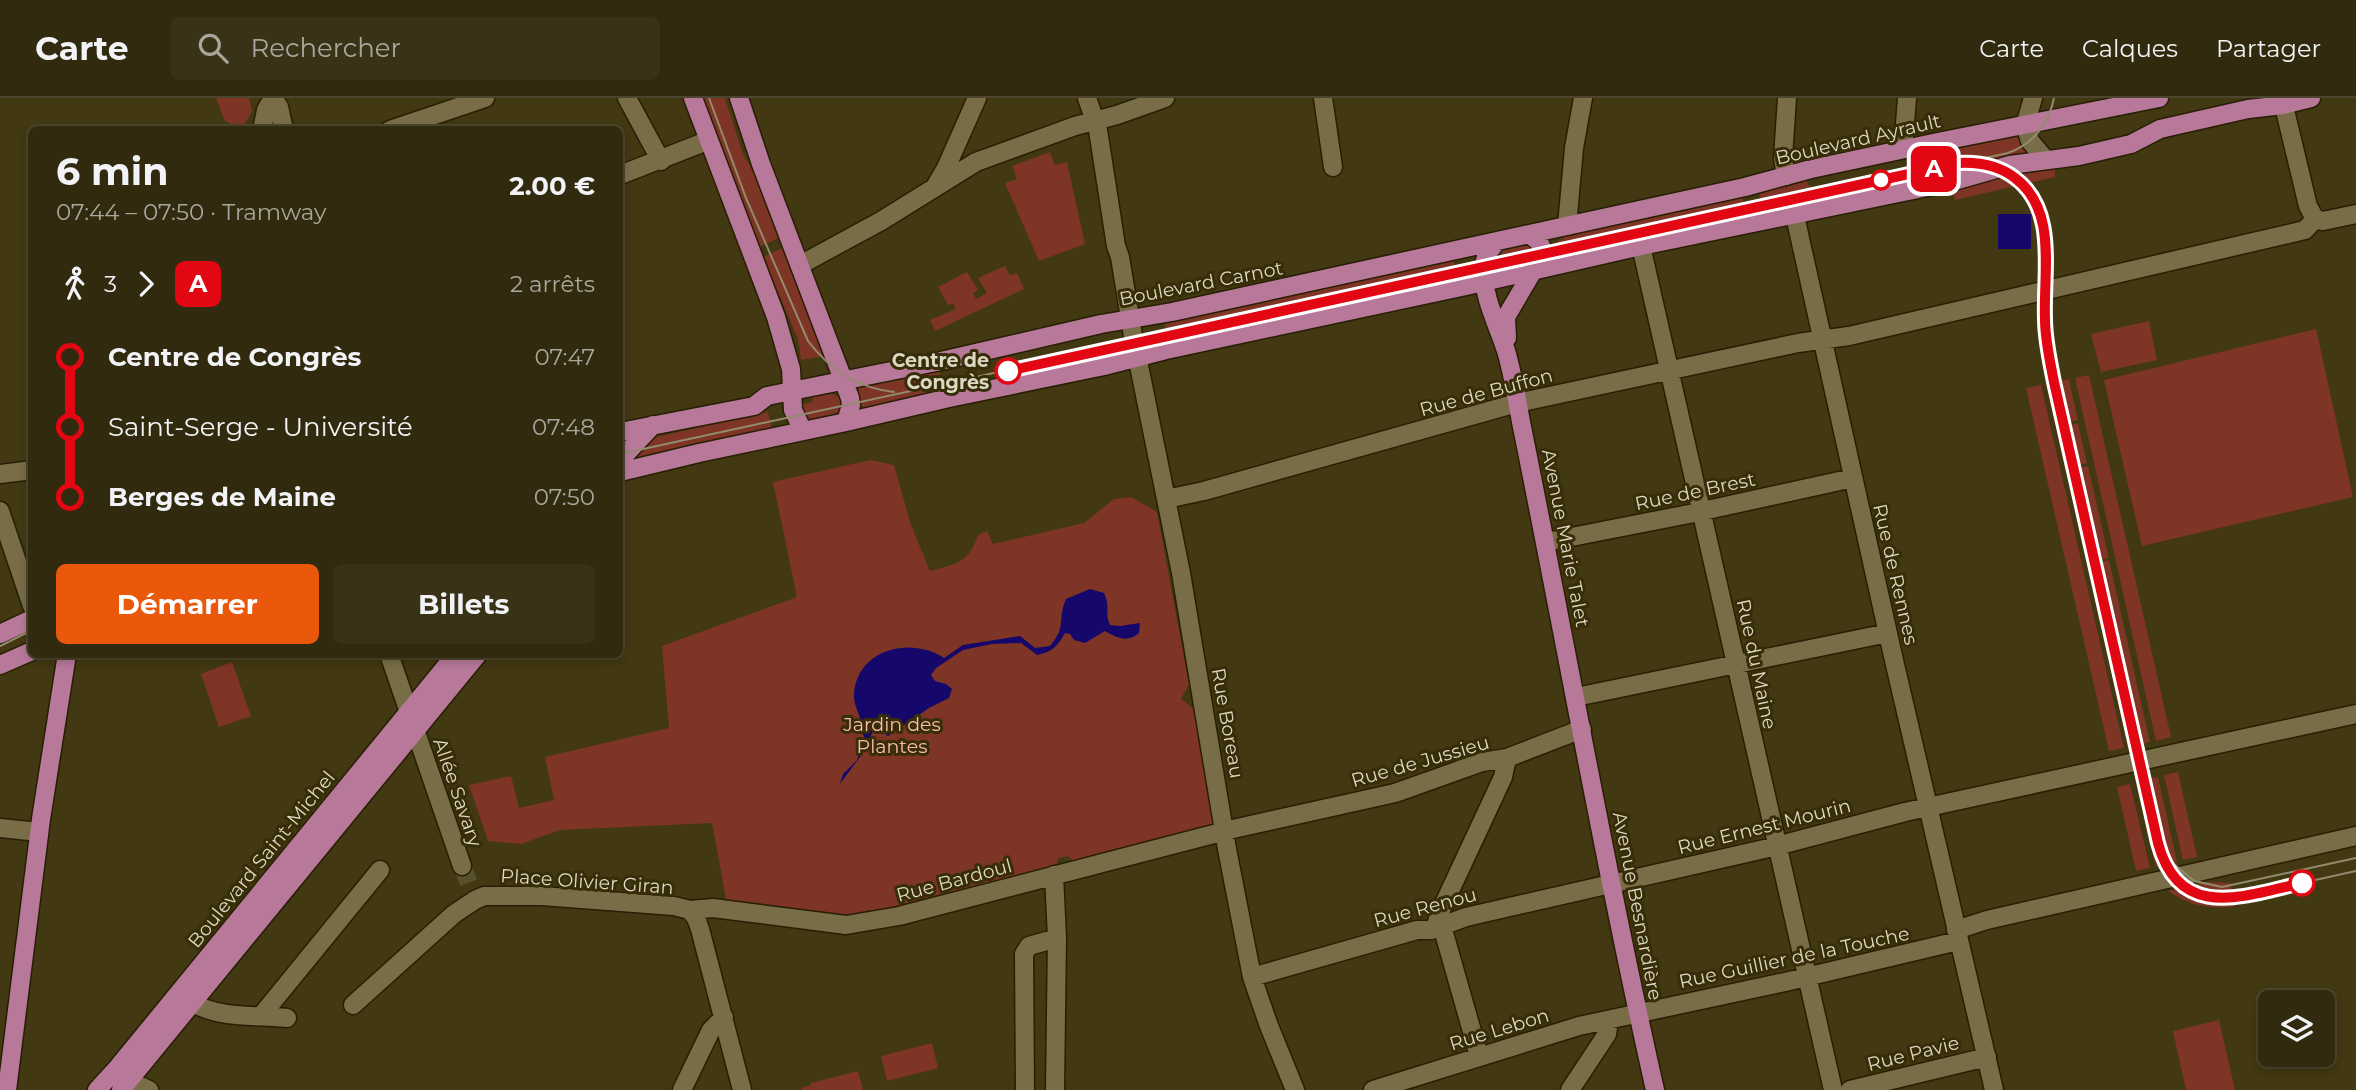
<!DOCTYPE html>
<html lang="fr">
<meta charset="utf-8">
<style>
:root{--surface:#322a0e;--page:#3a3217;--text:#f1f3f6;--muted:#a8a79e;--line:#4d462e;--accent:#ea580c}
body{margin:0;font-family:Montserrat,sans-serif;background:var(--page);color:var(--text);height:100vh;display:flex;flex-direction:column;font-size:26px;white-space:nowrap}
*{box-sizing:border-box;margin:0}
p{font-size:23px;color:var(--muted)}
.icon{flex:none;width:38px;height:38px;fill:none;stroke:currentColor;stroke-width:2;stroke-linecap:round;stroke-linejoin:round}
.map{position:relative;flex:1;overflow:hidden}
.sheet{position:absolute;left:28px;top:28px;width:595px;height:532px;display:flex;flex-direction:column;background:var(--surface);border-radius:10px;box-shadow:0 4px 10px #0003,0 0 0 2px var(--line)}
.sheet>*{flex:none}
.badge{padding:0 14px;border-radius:10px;font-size:24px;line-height:46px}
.controls{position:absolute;left:2258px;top:892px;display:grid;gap:14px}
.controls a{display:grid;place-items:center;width:77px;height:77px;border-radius:10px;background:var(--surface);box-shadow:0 4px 10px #0003,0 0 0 2px var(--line);font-size:35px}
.map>.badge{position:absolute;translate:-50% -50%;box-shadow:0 0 0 4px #fff}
.legs{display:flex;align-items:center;gap:10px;height:77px;padding:0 28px;font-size:23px}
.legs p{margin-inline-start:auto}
.headline{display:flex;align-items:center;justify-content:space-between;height:119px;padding:0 28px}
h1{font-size:38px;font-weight:700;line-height:52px}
.cta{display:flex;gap:14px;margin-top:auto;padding:14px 28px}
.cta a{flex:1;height:80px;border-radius:10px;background:var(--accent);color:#fff;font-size:28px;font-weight:700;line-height:80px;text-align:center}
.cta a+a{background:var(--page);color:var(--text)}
ul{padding:0 28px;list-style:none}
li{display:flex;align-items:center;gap:24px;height:70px;font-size:26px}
li i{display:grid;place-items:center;width:10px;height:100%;margin:0 9px;background:currentColor}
li i::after{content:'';width:18px;height:18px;margin:-9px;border:5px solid;border-radius:50%;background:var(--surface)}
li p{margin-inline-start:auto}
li:first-child i{background:linear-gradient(#0000 50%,currentColor 0)}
li:last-child i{background:linear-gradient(currentColor 50%,#0000 0)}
header{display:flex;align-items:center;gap:42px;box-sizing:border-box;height:98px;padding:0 35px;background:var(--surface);border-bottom:2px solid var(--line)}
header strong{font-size:33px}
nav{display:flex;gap:38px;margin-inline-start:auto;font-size:24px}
.search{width:490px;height:63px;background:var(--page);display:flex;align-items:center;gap:18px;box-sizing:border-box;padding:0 24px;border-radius:10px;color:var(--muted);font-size:26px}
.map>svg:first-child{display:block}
</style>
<header>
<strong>Carte</strong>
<div class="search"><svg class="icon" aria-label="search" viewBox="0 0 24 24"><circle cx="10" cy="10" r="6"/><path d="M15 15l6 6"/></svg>Rechercher</div>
<nav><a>Carte</a><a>Calques</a><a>Partager</a></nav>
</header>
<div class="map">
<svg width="2356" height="992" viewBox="0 0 2356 992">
<rect width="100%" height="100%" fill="#423812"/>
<path fill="#7e3525" d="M216,0H249L252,13L242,31L225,23Z
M702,0H725L743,56L759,84L781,139L759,149L734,89Z
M2019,35L2031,59L1952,74L1951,71H1948L1945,57L1948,56L1947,51Z
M1050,54L1055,67L1067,64L1085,146L1039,163L1005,85L1017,81L1012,68Z
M2055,66V79L1955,102L1952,89L1995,77Z
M1807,82L1808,87H1810L1812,107L1763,115L1759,95Z
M1742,99L1747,115L1746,118L1554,160V158H1550L1559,142L1564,141L1563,137Z
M1523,146L1529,148L1533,154L1532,162L1526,163L1527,166L1494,173L1490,171L1497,155Z
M785,149L826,258L801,262L798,241L763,159Z
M1453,161L1457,178L1454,179L1455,182L1170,244C1166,237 1165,231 1165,224Z
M1005,168L1010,178L1017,175L1024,191L935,233L930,222L956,211L953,205L948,207L938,189L967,174L978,192L973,195L976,201L987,195L978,180Z
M2149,223L2157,262L2101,274L2091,236Z
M2316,231L2353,399L2142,448L2104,282Z
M939,271L943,290L941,291L942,296L862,316L863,308H860L857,294L860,293L857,289Z
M2089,277L2171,639L2156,643L2075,280Z
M2069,281L2078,322L2055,327L2046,286Z
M2041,287L2124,650L2109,653L2026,290Z
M827,295C839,296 844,302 840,314C830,314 804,334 803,306L813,304L812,298Z
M768,314L772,331L630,362L656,339Z
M2078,325L2087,365L2065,370L2056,330Z
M870,362L894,367L911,427L930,473C956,466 969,465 978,437L987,433L993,446L1084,425L1114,401L1131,399L1157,414L1189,586L1181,601L1194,611L1215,728L1074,764L1068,758L1058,760L1056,768L855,818L726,801L712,725L560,732L521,746L488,743L469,687L511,678L519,710L554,702L545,659L669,630L662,548L797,499L773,384Z
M2088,368L2109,460L2087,464L2066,373Z
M2109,462L2150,644L2128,649L2087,467Z
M232,564L251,618L219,629L201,576Z
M2178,674L2197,759L2183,762L2164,677Z
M2158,679L2177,764L2156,769L2136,684Z
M2130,686L2150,770L2136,773L2117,689Z
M2207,784L2230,785L2235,808C2211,812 2188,807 2168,793Z
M2219,922L2235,992H2186L2173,933Z
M932,945L938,970L887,983L881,958Z
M858,973L863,992H802L801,990L811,987V985Z"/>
<path fill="#16076b" d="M1998,116H2031V151H1998Z
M1090,491L1104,495C1111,510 1104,514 1110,527L1120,528L1140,525L1139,535C1128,545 1117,540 1105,533L1085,545L1074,542L1070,536L1065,535C1058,548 1052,554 1037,557L1021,545L992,546L963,552L936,570L931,577L935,583L946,586L952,591L949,600L929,610L888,638L877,630L872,635L869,642L867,641L862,656L840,686L843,676L857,662L864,638L861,634C864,620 853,610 854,596C857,551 911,538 944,560L963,547L1020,538L1035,550L1050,548C1067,528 1057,522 1066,501Z"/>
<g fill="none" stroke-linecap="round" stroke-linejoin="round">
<path stroke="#59502d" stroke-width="18" stroke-dasharray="18 9" stroke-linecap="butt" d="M462,768L470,788"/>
<defs>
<path id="minor" d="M273,0L279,9L284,32
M627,0L661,63
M1087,0L1098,32L1116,148L1120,159L1133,238L1181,475L1227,751L1252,879L1269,928L1295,992
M1323,0L1333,69
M2033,0L2025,27L2030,43L2045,61
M2282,0L2308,108L2315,121
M262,32L266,12L273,0
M390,32L485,0
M1903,51L1907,0
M620,77L707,43
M1786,78L1783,60L1787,0
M936,87L946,70L977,0
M1795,118L1893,558L1994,992
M2315,121L2323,123L2356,116
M1567,128L1574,50L1583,0
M1641,148L1833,992
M800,167L881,123L976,64L1075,28L1117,17L1165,0
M0,376L32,372
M1166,401L1204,393L1517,305L1798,245L1849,238L2305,132L2315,121
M0,413L32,508
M1546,444L1689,416L1853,380
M389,556L462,768
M1576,599L1888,535
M0,730L39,734
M1054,777L1057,840L1055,992
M690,812L696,820L700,831L742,992
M1442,828L1479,958
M1435,830L1441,812L1503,679L1507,660
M1956,832L1987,822L2356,738
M1252,879L1417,832H1431L1466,819L1773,749L1905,714L2356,616
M193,905C221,921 256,917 287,920
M353,907L454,816L475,802L484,798H542L674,808L690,812L713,810L846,827L899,818L1233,731L1395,695L1482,664L1507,660L1582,631
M261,918L380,772
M121,972L138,987L149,992
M682,992L711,932L724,919
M1025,992L1024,856L1029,848L1057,840
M1373,992L1579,928L1785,884L1958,843
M1570,992L1607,936L1609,923
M1850,992L1987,959"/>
<path id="major" d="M693,0L776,219L791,271L793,312L803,333
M739,0L761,66L850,300L851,307L846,324
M1498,143C1490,151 1484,158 1484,170C1482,199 1499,229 1507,256C1513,278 1517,301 1521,324C1566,546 1605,770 1655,992
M1507,240L1506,219L1543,156C1542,146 1538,141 1529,137
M620,334L754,308L767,298L941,263L1101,226L1172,214L1745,89L1811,71L1938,44L2159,0
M620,362L653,327
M620,374L699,355L846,324L949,300L1104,268L1166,252L1466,188L1641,148L1947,85L2010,67L2079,58L2131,46L2160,31L2248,11L2283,7L2311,0
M0,536L32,521
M0,567L32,553
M7,992L41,721L67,556
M97,992L118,969L456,556
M121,992L478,556"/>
</defs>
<use href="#minor" stroke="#271f03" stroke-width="21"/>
<use href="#major" stroke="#271f03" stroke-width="21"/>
<use href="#minor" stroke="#786d47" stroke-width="18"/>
<use href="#major" stroke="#b8789a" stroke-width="18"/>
<path stroke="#928b6e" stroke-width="2" d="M709,0L746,100L808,243C830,272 857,290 894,294
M1977,65C2059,75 2043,155 2045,214C2045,238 2050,261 2054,284L2158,745C2168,786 2195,807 2238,799L2356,773
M620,356L2008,55C2033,46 2049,26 2054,0
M0,548L32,532
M2174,766L2194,783L2222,789L2356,760"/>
</g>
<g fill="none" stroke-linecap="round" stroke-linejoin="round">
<defs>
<path id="line-1" d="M1008,273L1959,65C1979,64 1998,67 2015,80C2058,112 2043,174 2045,221C2045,242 2050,263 2054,284L2158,745C2179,824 2244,798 2302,785"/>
</defs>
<use href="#line-1" stroke="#fff" stroke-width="16"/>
<use href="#line-1" stroke="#e30613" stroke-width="10"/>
</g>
<g fill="#fff" stroke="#e30613" stroke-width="3.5">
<circle cx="1881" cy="82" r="9"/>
<circle cx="1008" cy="273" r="12"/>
<circle cx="2302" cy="785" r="12"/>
</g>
<g text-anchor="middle" stroke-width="6" stroke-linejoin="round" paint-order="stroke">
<g font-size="19" fill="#ddd8c4" stroke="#372d07">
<text transform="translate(1858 41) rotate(-13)" y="7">Boulevard Ayrault</text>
<text transform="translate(1201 185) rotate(-11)" y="7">Boulevard Carnot</text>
<text transform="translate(1486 294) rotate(-15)" y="7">Rue de Buffon</text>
<text transform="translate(1695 393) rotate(-12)" y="7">Rue de Brest</text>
<text transform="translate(1566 440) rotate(79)" y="7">Avenue Marie Talet</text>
<text transform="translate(1896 476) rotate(77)" y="7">Rue de Rennes</text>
<text transform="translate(1757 566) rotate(78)" y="7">Rue du Maine</text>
<text transform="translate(1228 625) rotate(80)" y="7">Rue Boreau</text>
<text transform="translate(1420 663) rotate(-16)" y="7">Rue de Jussieu</text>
<text transform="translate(458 694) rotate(71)" y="7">Allée Savary</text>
<text transform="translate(1764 728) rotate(-14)" y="7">Rue Ernest Mourin</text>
<text transform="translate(261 761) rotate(-51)" y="7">Boulevard Saint-Michel</text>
<text transform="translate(954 782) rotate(-15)" y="7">Rue Bardoul</text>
<text transform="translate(587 783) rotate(4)" y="7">Place Olivier Giran</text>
<text transform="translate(1638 808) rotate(79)" y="7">Avenue Besnardière</text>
<text transform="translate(1425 809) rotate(-15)" y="7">Rue Renou</text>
<text transform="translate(1794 859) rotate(-12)" y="7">Rue Guillier de la Touche</text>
<text transform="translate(1499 931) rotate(-17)" y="7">Rue Lebon</text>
<text transform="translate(1913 955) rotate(-14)" y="7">Rue Pavie</text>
</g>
<g font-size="19" font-weight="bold" fill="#ddd8c4" stroke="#372d07" text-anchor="end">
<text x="989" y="269">Centre de<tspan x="989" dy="22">Congrès</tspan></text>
</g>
<g font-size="19" fill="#f8bcad" stroke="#372d07">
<text x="892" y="633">Jardin des<tspan x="892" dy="22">Plantes</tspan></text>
</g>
</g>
</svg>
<div class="controls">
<a><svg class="icon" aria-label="layers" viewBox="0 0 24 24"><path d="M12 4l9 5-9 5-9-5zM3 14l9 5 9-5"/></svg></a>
</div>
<b class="badge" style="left:1934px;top:71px;background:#e30613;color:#fff">A</b>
<section class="sheet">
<div class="headline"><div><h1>6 min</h1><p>07:44 – 07:50 · Tramway</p></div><b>2.00 €</b></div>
<div class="legs"><svg class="icon" aria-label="walk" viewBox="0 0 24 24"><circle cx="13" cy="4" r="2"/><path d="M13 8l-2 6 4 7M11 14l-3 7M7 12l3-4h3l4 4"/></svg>3<svg class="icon" aria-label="forward" viewBox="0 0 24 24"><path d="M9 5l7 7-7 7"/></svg><b class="badge" style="background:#e30613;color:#fff">A</b><p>2 arrêts</p></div>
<ul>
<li><i style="color:#e30613"></i><b>Centre de Congrès</b><p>07:47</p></li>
<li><i style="color:#e30613"></i><span>Saint-Serge - Université</span><p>07:48</p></li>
<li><i style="color:#e30613"></i><b>Berges de Maine</b><p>07:50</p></li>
</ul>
<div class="cta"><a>Démarrer</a><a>Billets</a></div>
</section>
</div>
